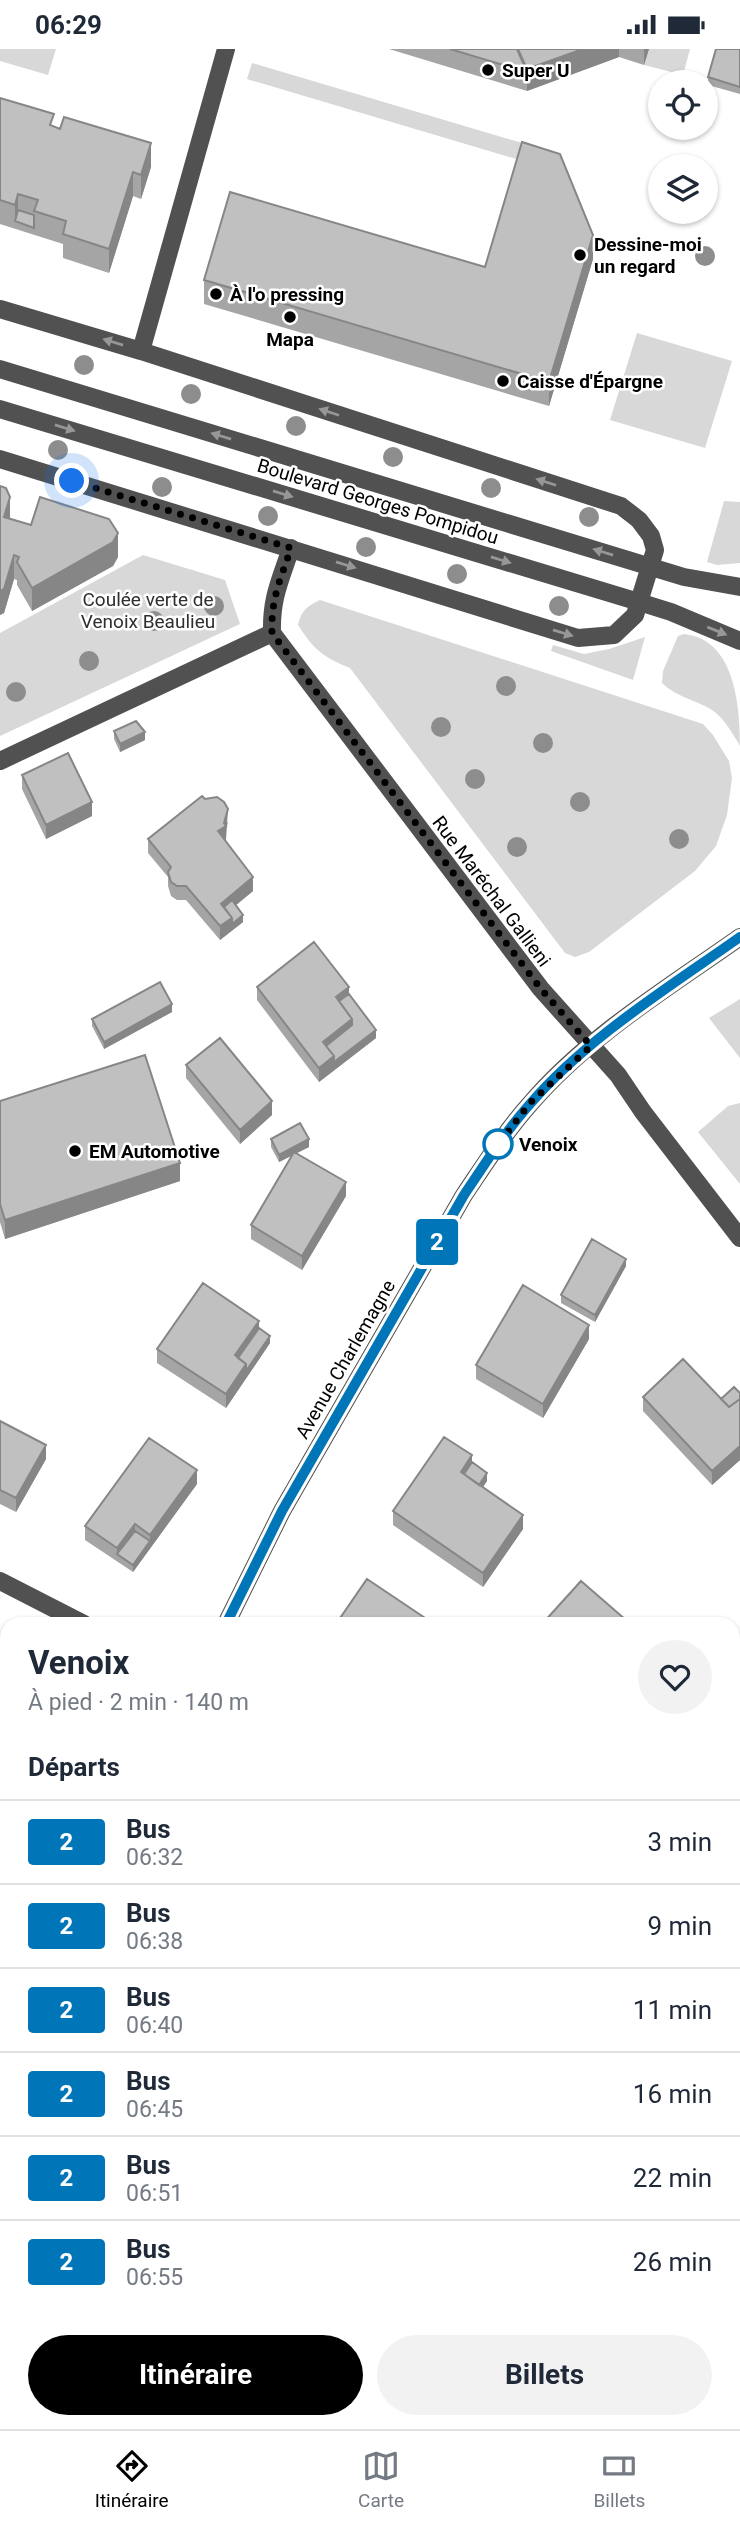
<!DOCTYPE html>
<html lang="fr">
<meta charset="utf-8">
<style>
:root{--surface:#fff;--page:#f2f2f3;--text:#1f2937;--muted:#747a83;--line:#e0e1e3;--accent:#000}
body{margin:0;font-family:Roboto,sans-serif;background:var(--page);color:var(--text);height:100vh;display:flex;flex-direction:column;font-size:26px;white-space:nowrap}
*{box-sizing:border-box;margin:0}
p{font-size:23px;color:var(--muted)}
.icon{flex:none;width:38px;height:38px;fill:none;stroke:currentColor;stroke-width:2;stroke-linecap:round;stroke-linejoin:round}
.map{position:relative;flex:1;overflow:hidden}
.sheet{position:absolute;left:0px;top:1568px;width:740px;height:812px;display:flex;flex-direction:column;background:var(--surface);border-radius:21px 21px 0 0;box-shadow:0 2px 5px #0004}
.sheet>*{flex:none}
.badge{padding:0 14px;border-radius:5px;font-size:24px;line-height:46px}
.controls{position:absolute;left:648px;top:21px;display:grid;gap:14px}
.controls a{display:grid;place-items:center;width:70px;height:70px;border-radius:50%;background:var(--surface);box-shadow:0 2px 5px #0004;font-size:35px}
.you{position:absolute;width:35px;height:35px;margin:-18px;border:5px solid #fff;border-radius:50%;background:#1a73e8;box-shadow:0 0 0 10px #1a73e833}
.map>.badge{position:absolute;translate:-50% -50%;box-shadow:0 0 0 4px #fff}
h2{padding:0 28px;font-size:26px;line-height:63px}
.round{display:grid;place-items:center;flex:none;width:74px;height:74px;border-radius:37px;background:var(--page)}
.overview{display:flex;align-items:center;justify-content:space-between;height:119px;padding:0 28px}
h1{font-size:33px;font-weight:700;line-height:52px}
.action{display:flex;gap:14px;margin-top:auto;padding:14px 28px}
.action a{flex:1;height:80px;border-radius:42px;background:var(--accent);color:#fff;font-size:28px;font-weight:700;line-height:80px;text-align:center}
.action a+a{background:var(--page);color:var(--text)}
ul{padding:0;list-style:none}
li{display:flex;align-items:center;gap:21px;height:84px;padding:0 28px;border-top:2px solid var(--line)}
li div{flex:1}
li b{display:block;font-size:26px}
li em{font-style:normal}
li .badge{min-width:77px;font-weight:700;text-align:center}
.status{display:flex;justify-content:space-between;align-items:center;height:49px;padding:0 35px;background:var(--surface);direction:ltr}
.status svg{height:19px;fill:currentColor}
.menu{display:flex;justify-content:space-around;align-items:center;height:98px;border-top:2px solid var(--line);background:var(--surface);font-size:19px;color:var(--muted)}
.menu a{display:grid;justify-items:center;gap:4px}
.menu .current{color:var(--accent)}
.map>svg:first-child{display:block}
</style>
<div class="status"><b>06:29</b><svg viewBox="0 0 49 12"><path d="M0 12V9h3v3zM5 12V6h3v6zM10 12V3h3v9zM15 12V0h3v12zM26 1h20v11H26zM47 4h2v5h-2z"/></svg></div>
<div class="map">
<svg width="740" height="2380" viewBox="0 0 740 2380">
<rect width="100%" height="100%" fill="#fff"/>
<path fill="#d8d8d8" d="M0,0H56L48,26L0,12Z
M649,0H690L683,26L644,16Z
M252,14L549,102L560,123L247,30Z
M637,284L732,312L705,399L610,371Z
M724,452L740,453V514L717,516L707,513Z
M143,506L225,531L240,575L0,687V584Z
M320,551L703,675L713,686L729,712L732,729L727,766L716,797L695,822L589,903L575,908L565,904L350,619C323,608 314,601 298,576C301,562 307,557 320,551Z
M684,585C735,590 740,657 740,697C733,685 724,669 712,661C696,651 676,648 662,634L663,622L678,587Z
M645,588L633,631L551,602L553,596L584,605L609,600Z
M740,950V1009L709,969Z
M740,1054V1135L698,1083L728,1057Z"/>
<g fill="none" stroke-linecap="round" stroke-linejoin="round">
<path stroke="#515151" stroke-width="18" d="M0,260L141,302L621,457L639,471L651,487L655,501L635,566L614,586L578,589L0,410
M141,302L226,0
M0,320L684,528L740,538
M0,360L639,553L671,563L740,592
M291,499C280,532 271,549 272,584L541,940L618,1026L643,1063L740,1189
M0,712L272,584
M0,1532L84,1575
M226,1575L282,1462L464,1146C485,1115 505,1083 530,1055C588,987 668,939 740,888
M0,2178L7,2152
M733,2310L740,2309
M414,2380L415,2373"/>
</g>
<g fill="#8d8d8d">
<circle cx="705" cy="207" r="10"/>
<circle cx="84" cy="316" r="10"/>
<circle cx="191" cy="345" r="10"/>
<circle cx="296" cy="377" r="10"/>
<circle cx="58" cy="401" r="10"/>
<circle cx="393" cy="408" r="10"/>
<circle cx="162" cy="438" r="10"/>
<circle cx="491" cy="439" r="10"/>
<circle cx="268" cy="467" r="10"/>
<circle cx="589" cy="468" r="10"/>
<circle cx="366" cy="498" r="10"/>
<circle cx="457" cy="525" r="10"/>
<circle cx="214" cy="557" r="10"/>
<circle cx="559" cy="557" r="10"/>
<circle cx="154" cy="572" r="10"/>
<circle cx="89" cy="612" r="10"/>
<circle cx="506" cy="637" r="10"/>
<circle cx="16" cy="643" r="10"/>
<circle cx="441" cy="678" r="10"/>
<circle cx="543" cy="694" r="10"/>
<circle cx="475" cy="730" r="10"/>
<circle cx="580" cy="753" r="10"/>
<circle cx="679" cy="790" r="10"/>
<circle cx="517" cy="798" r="10"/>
</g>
<path fill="#a5a5a5" d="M389,0H649L644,16L619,8L527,42Z
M740,0V45L708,36V28Z
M0,49L54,77L151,118L141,150L133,147L109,224L63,209V195L0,175Z
M593,210L549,357L204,255V231L485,218Z
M0,437L10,470L118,508L113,517L32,562L17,536V531L14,530L4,564L0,566Z
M114,682L145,691L120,703L114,690Z
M22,726L92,767L46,790L22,740Z
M205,750L228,774L226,780V791H225L253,842L236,856L243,873L220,891L186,851H177L171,847L168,837V828L148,804V790Z
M257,938L349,945L376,989L319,1033L257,951Z
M172,963L104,1000L92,977V970Z
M186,1016L272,1066L240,1095L186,1029Z
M0,1052L180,1132L5,1190L0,1173Z
M271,1090L309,1098L297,1104L346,1147L302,1221L251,1190V1176L291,1107L279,1113L271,1098Z
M626,1217L595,1273L561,1254V1246Z
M259,1279L270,1294L226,1359L157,1314V1300Z
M589,1290L543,1369L476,1330V1316Z
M740,1344V1411L712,1436L643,1362V1348L721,1350Z
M0,1372L46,1410L16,1463L0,1455Z
M472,1413L487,1432L483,1438L523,1480L483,1538L393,1476V1462Z
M197,1435L133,1523L85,1491V1477Z
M7,1642V1707L0,1702V1651Z"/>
<path fill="#868686" d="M583,0H619V8L527,42V20Z
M644,0H649L644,16Z
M151,94V118L141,150V126Z
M133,123V147L109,224V200Z
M18,145V169L15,172V156Z
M593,186V210L549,357V333Z
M10,448V472L4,468Z
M118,484V508L113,517L32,562V539Z
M14,506V530L4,564L0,566V542Z
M145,683V691L120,703V695Z
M92,753V767L46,790V776Z
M228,760L226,791L218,796V782L224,774Z
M253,828V842L224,866L221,855Z
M243,866V873L220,891V877L232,869Z
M349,938V952L339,959L336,948Z
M172,955V963L104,1000V993Z
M352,970V984L327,1004L323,993Z
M376,981V989L319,1033V1019L334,1007Z
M272,1052V1066L240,1095V1081Z
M309,1090V1098L279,1113V1106Z
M180,1114V1132L5,1190V1171Z
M346,1133V1147L302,1221V1207Z
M626,1210V1217L595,1273V1266Z
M259,1272V1286L239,1315L235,1306Z
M589,1276V1290L543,1369V1355Z
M270,1287V1294L226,1359V1345L246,1315Z
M46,1396V1410L16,1463V1449Z
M740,1397V1411L712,1436V1422Z
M472,1406V1420L461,1430V1423Z
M197,1421V1435L133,1523V1516L150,1492V1486Z
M487,1424V1432L477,1447V1440Z
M523,1466V1480L483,1538V1524Z
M135,1475V1489L117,1505V1499Z
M740,1752V1766L734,1772V1758Z
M7,1827V1841L5,1843V1852L0,1858L1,1835Z
M740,2205V2218L733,2220V2206Z"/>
<path fill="#c0c0c0" stroke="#868686" stroke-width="2" d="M450,0H517L527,23Z
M518,0H583L527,20Z
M716,0H740V38L708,28Z
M0,49L54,65L50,76L60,80L64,68L151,94L141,126L133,123L109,200L63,185L66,172L34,162L38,151L18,145L15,156L0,151Z
M522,93L560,105L593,186L549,333L204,231L230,143L485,218Z
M18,161L34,166V179L15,172Z
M0,437L6,439L10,448L4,468L31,476L40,448L109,470L118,484L113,493L32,539L17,513L19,508L14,506L4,540L0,542Z
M136,672L145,683L120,695L114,682Z
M68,704L92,753L46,776L22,726Z
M202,747L205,750L217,748L224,753L228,760L224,774L226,777L218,782L253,828L221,855L232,869L220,877L186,837H177L171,833L168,823L171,818L148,790Z
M232,851L243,866L232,875V869L224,858Z
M314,893L349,938L336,948L352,970L323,993L334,1007L319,1019L257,938Z
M160,933L172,955L104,993L92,970Z
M349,945L376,981L334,1013V1007L326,997L352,976V970L339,952Z
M220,989L272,1052L240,1081L186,1016Z
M145,1006L180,1114L5,1171L0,1155V1052Z
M300,1074L309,1090L279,1106L271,1090Z
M294,1103L346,1133L302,1207L251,1176Z
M592,1190L626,1210L595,1266L561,1246Z
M203,1234L259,1272L235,1306L246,1315L226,1345L157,1300Z
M523,1236L589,1276L543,1355L476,1316Z
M259,1279L270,1287L246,1322V1315L238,1309Z
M683,1310L729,1358L740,1350V1397L712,1422L643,1348Z
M734,1338L740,1344V1350L729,1358L721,1350Z
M0,1372L46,1396L16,1449L0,1441Z
M444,1388L472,1406L461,1423L523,1466L483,1524L393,1462Z
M149,1389L197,1421L150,1486L135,1475L117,1499L85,1477Z
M472,1413L487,1424L479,1436L464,1425Z
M135,1482L150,1492L133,1516L117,1505Z
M367,1530L434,1575H336Z
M581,1532L626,1571L622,1575H542Z
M7,1642V1693L0,1688V1651Z
M733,1671L740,1678V1752L734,1758L733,1757Z
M0,1786L7,1791V1827L1,1835L5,1838L0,1844Z
M740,2128V2205L733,2206V2130Z
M740,2361V2380H696L694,2373H733V2363Z"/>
<defs><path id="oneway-solid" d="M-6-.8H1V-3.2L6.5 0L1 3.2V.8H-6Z" transform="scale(1.75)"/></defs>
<g fill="#979797">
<use href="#oneway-solid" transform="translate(113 293) rotate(-163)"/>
<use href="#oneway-solid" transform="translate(329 363) rotate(-162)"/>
<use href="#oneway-solid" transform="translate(65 379) rotate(17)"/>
<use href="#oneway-solid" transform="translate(221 387) rotate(-163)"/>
<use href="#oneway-solid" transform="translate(546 433) rotate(-162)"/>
<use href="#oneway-solid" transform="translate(283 445) rotate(17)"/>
<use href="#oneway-solid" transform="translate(603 503) rotate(-163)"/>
<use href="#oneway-solid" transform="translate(501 511) rotate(17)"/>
<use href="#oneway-solid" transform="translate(346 516) rotate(17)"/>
<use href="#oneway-solid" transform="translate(717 582) rotate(22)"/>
<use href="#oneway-solid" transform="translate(563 584) rotate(17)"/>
</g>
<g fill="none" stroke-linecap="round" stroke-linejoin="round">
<defs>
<path id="line" d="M226,1575L282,1462L464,1146C485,1115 505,1083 530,1055C588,988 668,939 740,888"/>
</defs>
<use href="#line" stroke="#fff" stroke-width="16"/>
<use href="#line" stroke="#0075b8" stroke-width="10"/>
<path stroke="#000" stroke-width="7" stroke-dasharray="0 12.6" d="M72,432L291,499C280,532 271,549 272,584L541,940L591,997L530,1054L494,1101L498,1095"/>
</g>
<g fill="#000" stroke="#fff" stroke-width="2.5">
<circle cx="488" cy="21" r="7"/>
<circle cx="580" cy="206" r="7"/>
<circle cx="216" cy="245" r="7"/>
<circle cx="290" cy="268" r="7"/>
<circle cx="503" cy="332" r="7"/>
<circle cx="75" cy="1102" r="7"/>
</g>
<circle fill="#fff" stroke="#0075b8" stroke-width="3.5" cx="498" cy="1095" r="14"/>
<g text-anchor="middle" stroke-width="5" stroke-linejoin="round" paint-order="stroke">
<g font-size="19" font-weight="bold" fill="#000" stroke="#fff" text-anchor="start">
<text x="502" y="28">Super U</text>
<text x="594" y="202">Dessine-moi<tspan x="594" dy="22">un regard</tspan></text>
<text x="230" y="252">À l'o pressing</text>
<text x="290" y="297" text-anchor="middle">Mapa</text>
<text x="517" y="339">Caisse d'Épargne</text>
<text x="89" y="1109">EM Automotive</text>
</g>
<g font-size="19" fill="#000" stroke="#fff">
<text transform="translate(378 452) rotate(17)" y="7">Boulevard Georges Pompidou</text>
<text transform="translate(492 842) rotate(53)" y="7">Rue Maréchal Gallieni</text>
<text transform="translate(345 1310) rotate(-60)" y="7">Avenue Charlemagne</text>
</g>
<g font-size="19" fill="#2f2f2f" stroke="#fff">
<text x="148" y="557">Coulée verte de<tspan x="148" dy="22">Venoix Beaulieu</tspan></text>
</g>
<g font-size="19" font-weight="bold" fill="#000" stroke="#fff" text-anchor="start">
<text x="519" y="1102">Venoix</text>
</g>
</g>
</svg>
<div class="controls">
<a><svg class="icon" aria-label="locate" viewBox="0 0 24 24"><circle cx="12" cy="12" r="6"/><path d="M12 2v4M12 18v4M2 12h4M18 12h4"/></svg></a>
<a><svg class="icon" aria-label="layers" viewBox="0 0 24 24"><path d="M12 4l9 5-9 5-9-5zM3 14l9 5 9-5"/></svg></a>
</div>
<div class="you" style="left:72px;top:432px"></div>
<b class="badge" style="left:437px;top:1193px;background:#0075b8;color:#fff">2</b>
<section class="sheet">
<div class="overview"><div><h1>Venoix</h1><p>À pied · 2 min · 140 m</p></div><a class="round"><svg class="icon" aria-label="heart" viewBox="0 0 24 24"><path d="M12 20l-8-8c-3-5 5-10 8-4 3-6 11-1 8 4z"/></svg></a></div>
<h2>Départs</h2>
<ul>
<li><span class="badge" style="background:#0075b8;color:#fff">2</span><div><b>Bus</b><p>06:32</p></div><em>3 min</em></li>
<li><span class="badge" style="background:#0075b8;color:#fff">2</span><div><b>Bus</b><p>06:38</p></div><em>9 min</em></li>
<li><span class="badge" style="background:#0075b8;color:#fff">2</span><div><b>Bus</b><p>06:40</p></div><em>11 min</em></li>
<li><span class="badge" style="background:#0075b8;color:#fff">2</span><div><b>Bus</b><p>06:45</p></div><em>16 min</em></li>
<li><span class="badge" style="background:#0075b8;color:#fff">2</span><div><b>Bus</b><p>06:51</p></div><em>22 min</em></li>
<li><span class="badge" style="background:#0075b8;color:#fff">2</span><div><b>Bus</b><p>06:55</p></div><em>26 min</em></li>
</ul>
<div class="action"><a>Itinéraire</a><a>Billets</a></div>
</section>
</div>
<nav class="menu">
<a class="current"><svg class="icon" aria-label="directions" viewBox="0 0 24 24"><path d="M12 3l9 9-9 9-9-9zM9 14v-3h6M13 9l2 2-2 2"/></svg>Itinéraire</a>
<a><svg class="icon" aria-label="map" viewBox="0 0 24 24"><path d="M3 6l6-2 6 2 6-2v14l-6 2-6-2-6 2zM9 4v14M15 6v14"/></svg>Carte</a>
<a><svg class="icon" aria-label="tickets" viewBox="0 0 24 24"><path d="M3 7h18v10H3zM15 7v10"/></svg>Billets</a>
</nav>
